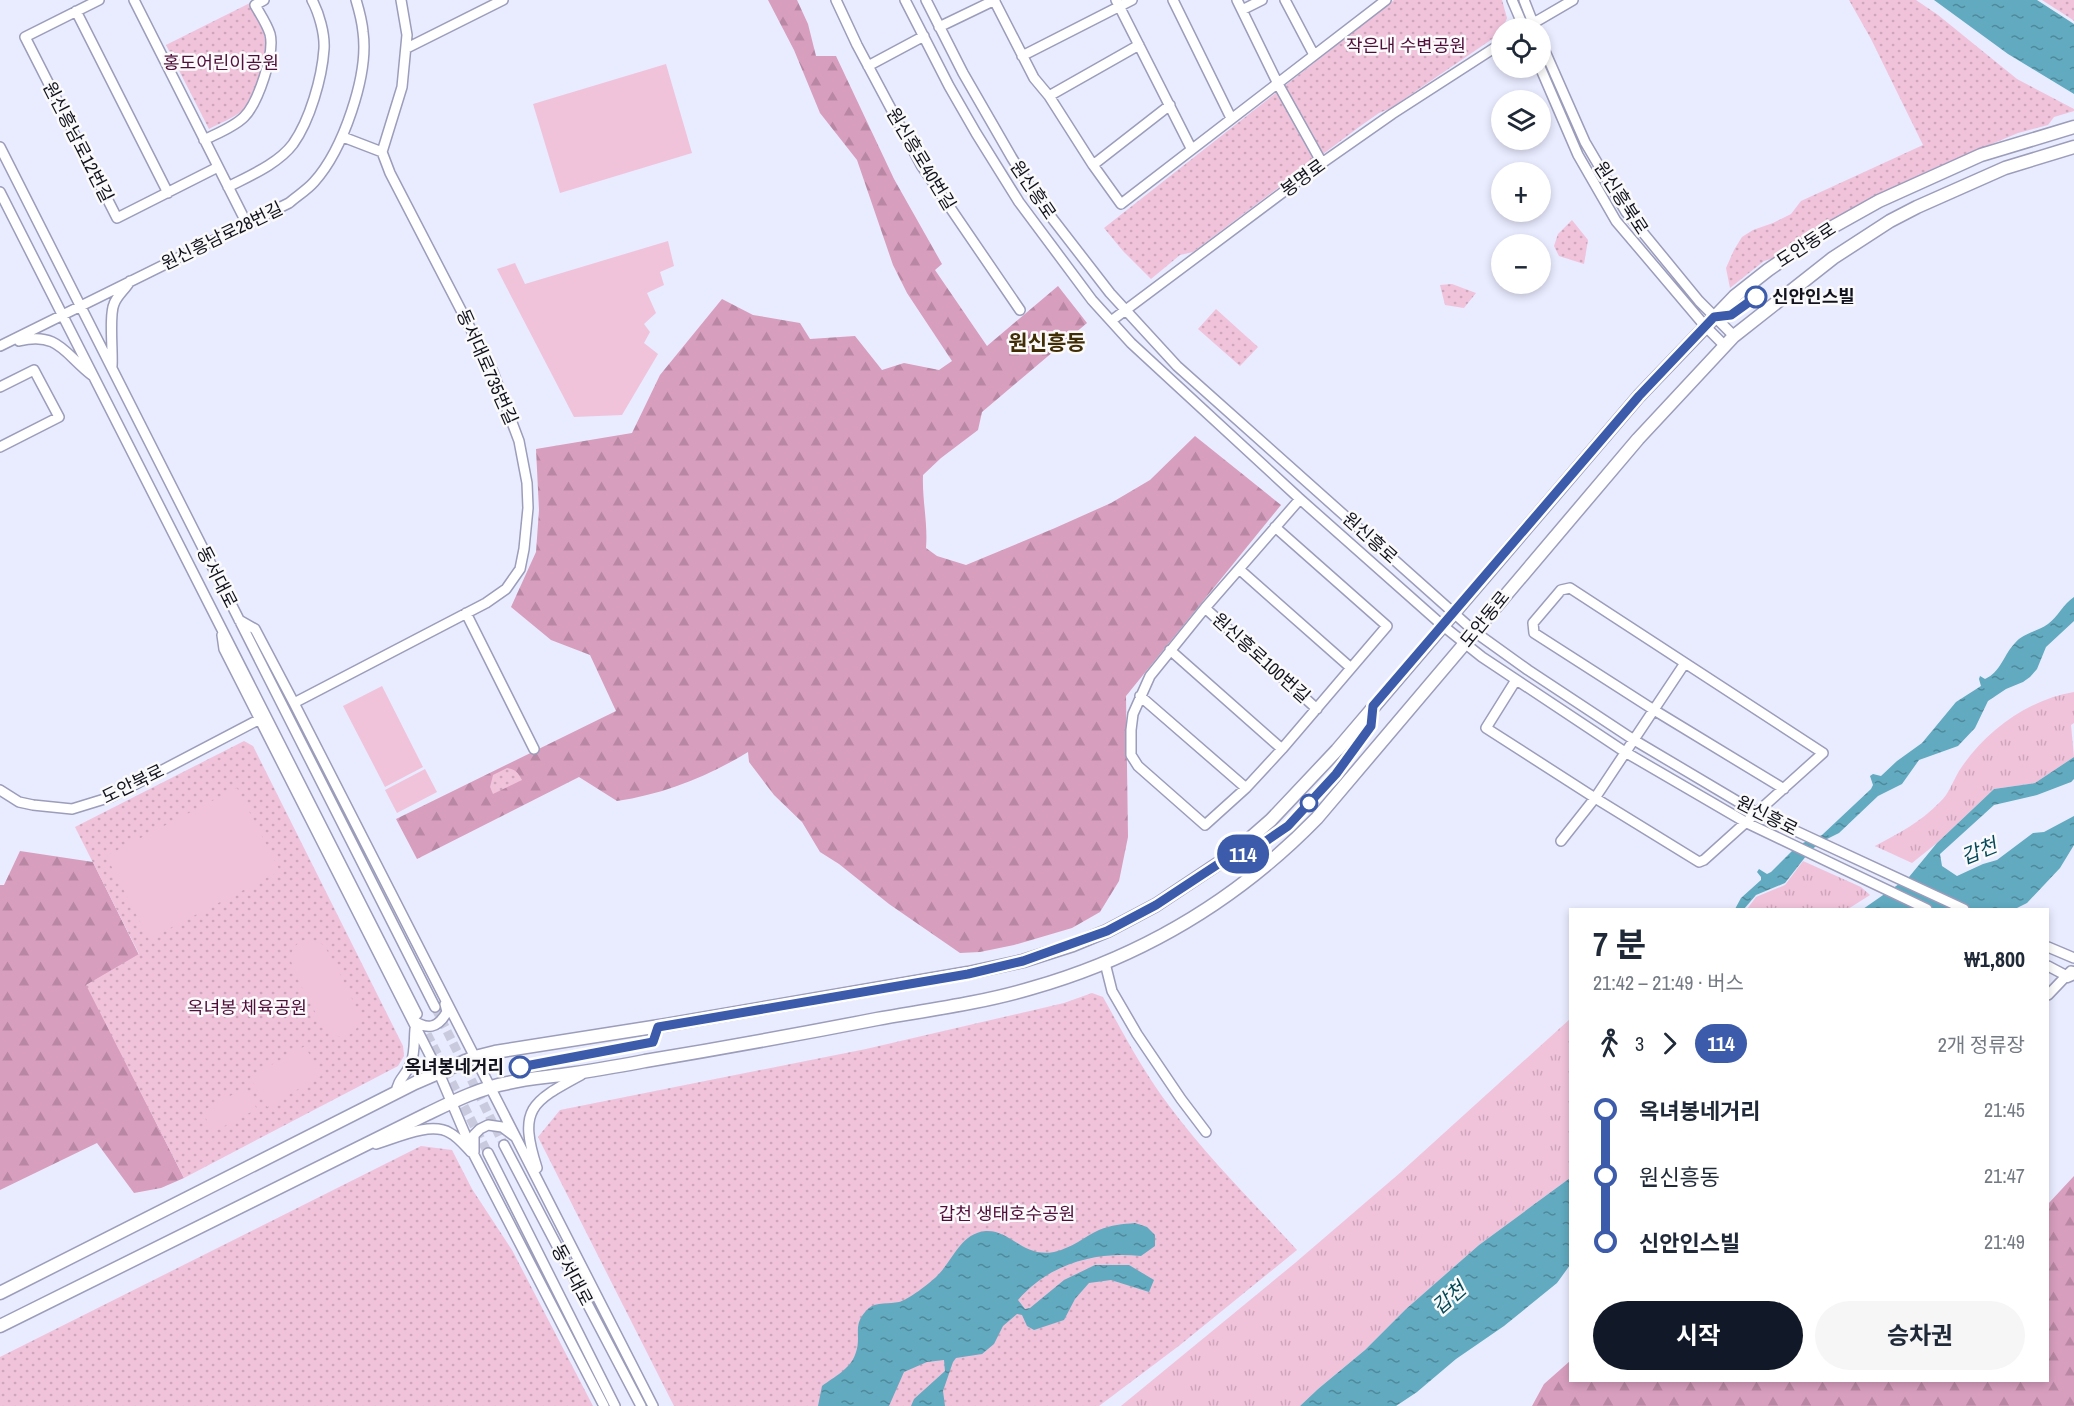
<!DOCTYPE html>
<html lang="ko">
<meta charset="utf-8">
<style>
:root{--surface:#fff;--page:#f6f6f7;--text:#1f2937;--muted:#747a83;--accent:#111827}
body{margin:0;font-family:"Archivo Narrow","Noto Sans KR",sans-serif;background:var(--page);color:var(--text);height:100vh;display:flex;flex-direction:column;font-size:22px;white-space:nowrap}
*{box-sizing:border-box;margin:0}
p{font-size:20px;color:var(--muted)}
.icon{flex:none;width:33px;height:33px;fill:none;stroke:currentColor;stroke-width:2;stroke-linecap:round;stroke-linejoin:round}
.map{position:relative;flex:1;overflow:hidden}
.panel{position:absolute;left:1569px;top:908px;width:480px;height:474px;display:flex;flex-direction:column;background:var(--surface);border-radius:0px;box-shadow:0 3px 9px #0003}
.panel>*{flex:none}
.badge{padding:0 12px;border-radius:20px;font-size:21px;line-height:39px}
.buttons{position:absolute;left:1491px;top:18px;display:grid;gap:12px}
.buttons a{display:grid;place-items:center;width:60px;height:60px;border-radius:50%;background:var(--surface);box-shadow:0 3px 9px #0003;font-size:30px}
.map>.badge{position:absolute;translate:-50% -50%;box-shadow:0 0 0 3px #fff}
.legs{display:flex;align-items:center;gap:9px;height:66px;padding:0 24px;font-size:20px}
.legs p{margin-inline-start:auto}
.headline{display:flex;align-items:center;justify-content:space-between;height:102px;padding:0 24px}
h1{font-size:33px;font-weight:700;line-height:45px}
.action{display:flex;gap:12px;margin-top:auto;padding:12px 24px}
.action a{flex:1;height:69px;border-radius:36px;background:var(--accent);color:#fff;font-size:24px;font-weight:700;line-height:69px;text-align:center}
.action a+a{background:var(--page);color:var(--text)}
ul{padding:0 24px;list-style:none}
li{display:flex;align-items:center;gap:21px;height:66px;font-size:22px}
li i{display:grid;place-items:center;width:9px;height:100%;margin:0 8px;background:currentColor}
li i::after{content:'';width:15px;height:15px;margin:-8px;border:4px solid;border-radius:50%;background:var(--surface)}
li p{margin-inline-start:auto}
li:first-child i{background:linear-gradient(#0000 50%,currentColor 0)}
li:last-child i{background:linear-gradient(currentColor 50%,#0000 0)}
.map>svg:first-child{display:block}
</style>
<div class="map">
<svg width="2074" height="1406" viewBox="0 0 2074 1406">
<defs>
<pattern id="grass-tufts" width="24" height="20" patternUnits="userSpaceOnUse" patternTransform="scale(1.5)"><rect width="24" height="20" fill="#f0c3db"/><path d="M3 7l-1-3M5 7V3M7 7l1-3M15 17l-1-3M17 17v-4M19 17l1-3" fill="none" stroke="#cda6bc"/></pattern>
<pattern id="forest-firs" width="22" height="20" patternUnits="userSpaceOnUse" patternTransform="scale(1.5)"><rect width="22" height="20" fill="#d89ebe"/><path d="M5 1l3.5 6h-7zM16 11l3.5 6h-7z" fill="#b887a3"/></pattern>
<pattern id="park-dots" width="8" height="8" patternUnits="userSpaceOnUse" patternTransform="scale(1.5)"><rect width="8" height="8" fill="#f0c3db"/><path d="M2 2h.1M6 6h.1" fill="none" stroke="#cda6bc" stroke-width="1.8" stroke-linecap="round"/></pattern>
<pattern id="water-ripples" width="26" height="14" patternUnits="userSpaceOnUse" patternTransform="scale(1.5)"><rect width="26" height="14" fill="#61aac0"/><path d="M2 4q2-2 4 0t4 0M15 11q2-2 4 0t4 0" fill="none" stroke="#4f899b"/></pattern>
</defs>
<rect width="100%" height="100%" fill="#e9ebff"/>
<path fill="url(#grass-tufts)" d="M2074,692V723L2071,725L2074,757L2035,783L1994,789L1937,843L1912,863L1875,846C1899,833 1921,822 1940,802C1949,794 1953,781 1959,771C1985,731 2027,700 2074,692Z
M1803,861L1861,887L1870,895L1848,909H1747L1756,897L1785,885Z
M1570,1019V1178L1479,1245L1406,1309L1365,1350L1318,1389L1300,1406H1121L1295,1263L1401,1172Z"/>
<path fill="url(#forest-firs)" d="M768,0H797L808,24L816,56H836L894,179L942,264L935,270L987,346L1058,286L1087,323L982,412L978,430L941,458L923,475C922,500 928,523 926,548L937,556L966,565L1055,528L1111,503L1150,480L1195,436L1281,505L1126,696L1128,837L1119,881L1100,912L1072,928L1014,945L980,952L960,953L889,904L839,864L820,852L802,822L774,795L749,762L748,752C707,777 664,794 617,801L579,777L417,859L396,819L616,711L590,655L551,640L511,607L536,552L539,510L536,449L632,433L660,375L722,299L753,315L800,323L810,339L855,336L882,370L904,363L939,370L952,361L907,293L893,265L857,160L820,113L794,50Z
M20,851L93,862L139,955L87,985L184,1178L161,1188L134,1193L97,1143L0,1190V885H4Z
M2074,1176V1406H1532L1544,1384L1570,1361V1380H2048V1204Z"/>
<path fill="url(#park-dots)" d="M1394,0H1502L1507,18L1501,33L1391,108L1379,113L1359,127L1193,252L1180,255L1151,279L1123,251L1104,228Z
M1849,0H1916L1938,15L2017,79L2074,109V111L2054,117L2048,125L2018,133L1937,167L1877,195L1822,227L1780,256L1764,261L1730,288L1726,268L1734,250L1742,237L1753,230L1773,223L1791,214L1801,201L1923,145L1871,39Z
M2042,0H2074V21L2073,20Z
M250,3C268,38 271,45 257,82C253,93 251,103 242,111C233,118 220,123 209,129L166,45Z
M1572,220L1588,240L1584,264L1559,256L1554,246L1558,234Z
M1452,284L1476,293L1464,308L1445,305L1440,285Z
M1216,309L1258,347L1240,366L1198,329Z
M244,741L253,746L403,1046L404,1056L398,1066L184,1178L86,985L139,954L75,827Z
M507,768C515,769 518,772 522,780L493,794L490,787L493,775Z
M1092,993L1103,997C1124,1035 1144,1073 1170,1107C1208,1158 1254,1203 1297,1250L1180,1345L1099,1406H674L538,1137L560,1110L866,1049L1064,1003Z
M421,1146L452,1150L472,1189L512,1250L593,1406H0V1357Z"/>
<path fill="#f0c3db" d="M666,64L692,153L560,193L533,104Z
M668,241L674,266L660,272L664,285L647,293L656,313L644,324L650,332L644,343L658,354L622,415L574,417L497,269L515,263L525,284Z
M382,686L423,767L385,787L343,706Z
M425,769L437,792L397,813L385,790Z
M237,788L280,871L149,939L106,856Z
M307,939C313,940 319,941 324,946C330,953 358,1008 359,1016C361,1037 337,1043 324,1028C317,1015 292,972 291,960C290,949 297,942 307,939Z
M305,1046L321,1076L267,1107L250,1077Z
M245,1088L257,1109L213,1132L202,1111Z"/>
<path fill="url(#water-ripples)" d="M1934,0H2037L2074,24V94L2008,54Z
M2074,597V621L2046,647L2037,669L2030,677L2023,682L2006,689L1988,701L1975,728L1958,746L1919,760L1902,784L1878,796L1839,833L1821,842L1810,851L1785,883L1756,895L1744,909H1735L1741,898L1761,880V877L1757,872L1759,869L1767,874L1771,872L1798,845L1822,835L1871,789L1873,785L1870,776L1873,774L1881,776L1897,761L1922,743L1956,702L1981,686L1979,679L1980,676L1985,679C2001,672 2004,654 2015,643C2023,633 2037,632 2048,624C2058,617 2063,604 2074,597Z
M2074,757V779L2071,782L2037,795L1994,805L1940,854L1942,866L1957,876L1983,864L1997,860L2033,833L2044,832L2074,816V845L2060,868L2027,903L2015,909H1863L1909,877L1937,843L1994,789L2035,783Z
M1570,1178V1265L1557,1283L1504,1326L1456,1359L1417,1392L1396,1406H1300L1318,1389L1365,1350L1406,1309L1479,1245Z
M1135,1223L1147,1227L1155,1235V1246L1141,1256C1095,1251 1049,1264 1018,1300L1025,1309L1030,1308L1064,1280L1095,1265H1129L1154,1280L1149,1292L1111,1280L1089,1283L1075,1299L1064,1320L1034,1330L1027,1326L1022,1315L1017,1314L1003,1326L994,1344L982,1354L956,1358L953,1362L943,1391L945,1406H911L914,1399L945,1371L944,1360L927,1362L904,1372L889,1406H818L822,1386C834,1377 850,1369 855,1355C863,1336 850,1325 869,1308C876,1302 890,1304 899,1302C908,1300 930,1283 937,1276C953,1261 960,1233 986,1231C1011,1230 1023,1258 1054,1252C1072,1248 1084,1237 1099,1230C1111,1225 1123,1224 1135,1223Z"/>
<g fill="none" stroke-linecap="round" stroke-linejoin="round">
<path stroke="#c9cadd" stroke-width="9" stroke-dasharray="9 4.5" stroke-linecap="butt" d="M435,1007L504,1145
M421,1022L488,1153"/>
<defs>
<path id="minor" d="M99,0L25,37L117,218L218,167
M134,0L247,224
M836,0L857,45L921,165L1020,310
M905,0L949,86L976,133L1019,202L1092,300L1131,343L1300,499L1442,625L1482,657L1625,752L1747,823L1927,909
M926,0L963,73L1012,158L1038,200L1110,293L1177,366L1475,632L1528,670L1634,740L1757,813L1964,909
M994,0L1034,78L1049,96L1093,165L1121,204L1386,0
M1116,0L1191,148
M1173,0L1231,118
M1237,0L1278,84L1322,163
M1285,0L1314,55
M1512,0L1524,28
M1524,0L1535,28
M1242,10L1262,0
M76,11L168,193
M939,27L995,0
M1525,28L1573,0
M1540,40L1585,142L1626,212L1699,301L1734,336
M407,48L503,0
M1022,56L1132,0
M868,66L924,36
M1540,67L1578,155L1616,221L1705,326L1724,345
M1049,96L1139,45
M204,140C218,133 234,127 244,117C258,103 275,53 270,34C267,24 260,14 255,5L264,0
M0,147L435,1007
M382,152L402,87L407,35L401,0
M1093,165L1170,105
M228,187C249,176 278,164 293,144C310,120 322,78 324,49C325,34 319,13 312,0
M0,192L417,1014
M1111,321L1322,163L1392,114L1502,43
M19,341C59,331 65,355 93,376
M0,346L289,203C297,196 307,190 314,182C343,150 369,75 363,32C362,21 359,10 356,0
M112,366C113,352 109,315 114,304C117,295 125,290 130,281
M0,387L34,370L59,417L0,447
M1275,527L1387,626L1282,749L1246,788L1205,825L1138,766L1131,755V730L1133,714L1150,676L1205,608L1300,499
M1239,569L1351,668
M1205,608L1317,709
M466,613L534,749
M239,620L255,629L294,703L653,1406
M222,635L224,649L439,1073L474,1155L604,1406
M1170,650L1282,749
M1516,680L1486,728L1595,798L1699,862L1704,860L1823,753L1570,588L1561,590L1533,623L1534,633L1654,710L1784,789
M1140,696L1246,788
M294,703L486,603L506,589L520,569L524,549L528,508L527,483L519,441L493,372L390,173L382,152L343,137
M0,790L19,802L33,805L72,809L111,797L260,719
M1561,841L1595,798L1685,663
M2048,947L2074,958
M1105,963L1112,991L1137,1034L1181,1099L1206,1132
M2048,966L2067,976
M2048,995L2071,971
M412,1019C427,1031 438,1028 447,1012L445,1004
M396,1093C398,1078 406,1076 411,1063C415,1053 414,1040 415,1029
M376,1144C396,1138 431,1121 450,1133C458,1137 465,1146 471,1152
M504,1145L641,1406
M474,1152V1135L480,1129L488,1125L502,1127L514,1136
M488,1153L615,1406
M537,1168C518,1109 531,1102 581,1075"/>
<path id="major" d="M2067,976L2074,973
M0,1293L415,1083L475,1057L495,1052L666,1025L968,973L1023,961L1073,945L1107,931L1156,905L1231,855L1271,820L1337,750L1639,396L1735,296L1768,270L1820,234L1879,201L1981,155L2074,127
M0,1326L427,1114C452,1102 480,1088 508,1083C528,1078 549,1077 569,1074C595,1070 620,1066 645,1061C723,1048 800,1034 877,1019C928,1010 982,1003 1032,988C1141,957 1238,899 1317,818L1638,439L1734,336L1833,258L1890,221L1917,207L2005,168L2074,147"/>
</defs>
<use href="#minor" stroke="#9b9dbb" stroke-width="12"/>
<use href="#major" stroke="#9b9dbb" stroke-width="15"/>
<use href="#minor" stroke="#fff" stroke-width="9"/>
<use href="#major" stroke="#fff" stroke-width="12"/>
</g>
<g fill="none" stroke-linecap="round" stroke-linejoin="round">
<defs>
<path id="line-1" d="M520,1067L653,1042L658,1027L968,974L1023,961L1107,931L1156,905L1232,855L1247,854L1288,826L1336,774L1371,726L1373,706L1639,396L1714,317L1731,315L1756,297"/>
</defs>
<use href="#line-1" stroke="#fff" stroke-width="14"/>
<use href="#line-1" stroke="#3d5bab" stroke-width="9"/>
</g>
<g fill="#fff" stroke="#3d5bab" stroke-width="3">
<circle cx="1756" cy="297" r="10"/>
<circle cx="1309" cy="803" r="8"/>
<circle cx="520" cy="1067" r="10"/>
</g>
<g text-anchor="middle" stroke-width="5" stroke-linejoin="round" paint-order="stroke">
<g font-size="18" fill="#520e3a" stroke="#fafafa">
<text x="1406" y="52">작은내 수변공원</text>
<text x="221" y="69">홍도어린이공원</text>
<text x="247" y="1014">옥녀봉 체육공원</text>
<text x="1007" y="1220">갑천 생태호수공원</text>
</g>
<g font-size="18" fill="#11121d" stroke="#fafafa">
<text transform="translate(78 142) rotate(63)" y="6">원신흥남로12번길</text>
<text transform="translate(921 159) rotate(59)" y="6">원신흥로40번길</text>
<text transform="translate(1303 178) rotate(-36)" y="6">봉명로</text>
<text transform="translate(1033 190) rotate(56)" y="6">원신흥로</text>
<text transform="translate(1621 198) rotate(57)" y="6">원신흥북로</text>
<text transform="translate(222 236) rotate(-26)" y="6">원신흥남로28번길</text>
<text transform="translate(1806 245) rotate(-33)" y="6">도안동로</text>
<text transform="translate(487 367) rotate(66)" y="6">동서대로735번길</text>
<text transform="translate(1370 538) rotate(42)" y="6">원신흥로</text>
<text transform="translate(217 577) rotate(63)" y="6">동서대로</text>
<text transform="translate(1485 619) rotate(-51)" y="6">도안동로</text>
<text transform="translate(1261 658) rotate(42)" y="6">원신흥로100번길</text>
<text transform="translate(133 784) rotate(-26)" y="6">도안북로</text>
<text transform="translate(1767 816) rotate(27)" y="6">원신흥로</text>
<text transform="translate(572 1275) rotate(62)" y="6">동서대로</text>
</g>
<g font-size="18" font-weight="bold" fill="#11121d" stroke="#fafafa" text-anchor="start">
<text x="1772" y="303">신안인스빌</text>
<text x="504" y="1073" text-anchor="end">옥녀봉네거리</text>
</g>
<g font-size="20" font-style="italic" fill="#054958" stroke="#fafafa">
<text transform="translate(1979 851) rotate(-22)" y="7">갑천</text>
<text transform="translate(1449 1298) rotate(-41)" y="7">갑천</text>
</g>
<g font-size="21" font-weight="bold" fill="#412d05" stroke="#fafafa">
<text x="1047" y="350">원신흥동</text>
</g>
</g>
</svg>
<div class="buttons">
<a><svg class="icon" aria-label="locate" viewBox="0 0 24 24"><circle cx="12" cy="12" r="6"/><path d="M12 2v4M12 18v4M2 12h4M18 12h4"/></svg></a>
<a><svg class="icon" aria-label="layers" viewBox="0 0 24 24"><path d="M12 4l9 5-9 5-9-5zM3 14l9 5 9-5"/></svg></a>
<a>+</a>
<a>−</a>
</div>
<b class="badge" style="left:1243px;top:854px;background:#3d5bab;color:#fff">114</b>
<section class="panel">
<div class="headline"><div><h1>7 분</h1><p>21:42 – 21:49 · 버스</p></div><b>₩1,800</b></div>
<div class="legs"><svg class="icon" aria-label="walk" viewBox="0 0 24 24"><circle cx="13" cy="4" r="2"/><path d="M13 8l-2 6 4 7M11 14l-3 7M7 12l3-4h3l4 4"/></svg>3<svg class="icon" aria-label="forward" viewBox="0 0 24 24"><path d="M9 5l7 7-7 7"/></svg><b class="badge" style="background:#3d5bab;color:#fff">114</b><p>2개 정류장</p></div>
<ul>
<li><i style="color:#3d5bab"></i><b>옥녀봉네거리</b><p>21:45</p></li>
<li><i style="color:#3d5bab"></i><span>원신흥동</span><p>21:47</p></li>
<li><i style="color:#3d5bab"></i><b>신안인스빌</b><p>21:49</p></li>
</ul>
<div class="action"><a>시작</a><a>승차권</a></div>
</section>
</div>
